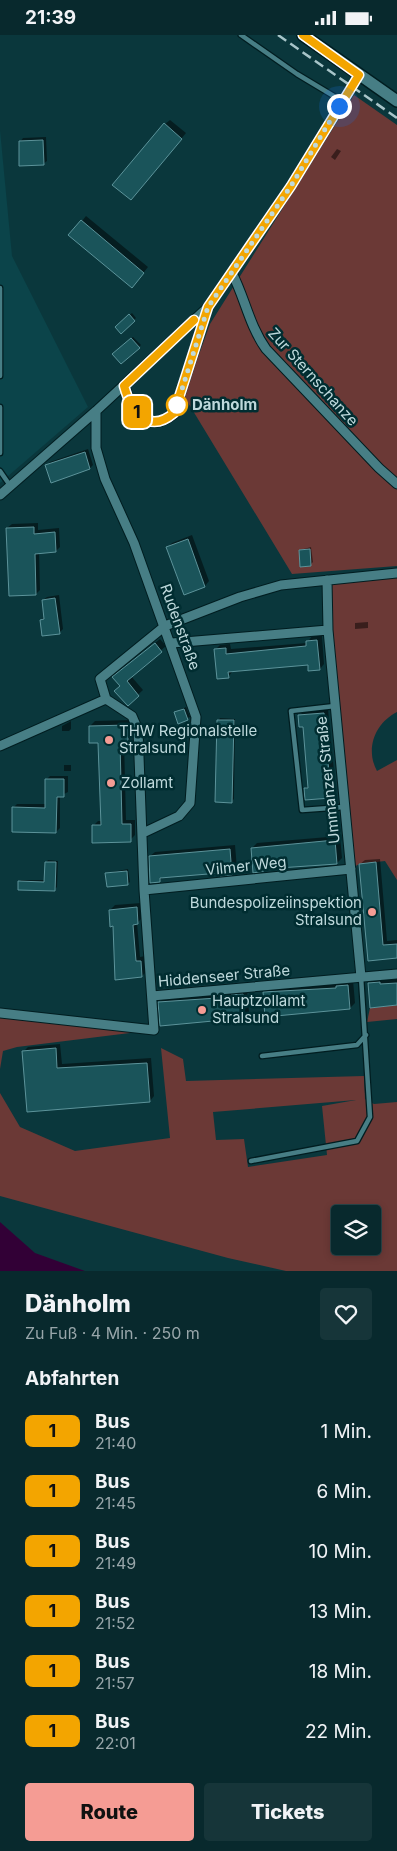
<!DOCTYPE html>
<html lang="de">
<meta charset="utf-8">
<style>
:root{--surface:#08292d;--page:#163539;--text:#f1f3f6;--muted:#98a6aa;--line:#294549;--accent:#f59c94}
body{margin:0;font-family:Inter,sans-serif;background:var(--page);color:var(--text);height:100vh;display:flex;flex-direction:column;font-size:19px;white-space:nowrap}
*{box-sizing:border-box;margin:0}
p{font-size:16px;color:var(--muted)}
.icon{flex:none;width:28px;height:28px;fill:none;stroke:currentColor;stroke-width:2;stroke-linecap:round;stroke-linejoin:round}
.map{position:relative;height:1236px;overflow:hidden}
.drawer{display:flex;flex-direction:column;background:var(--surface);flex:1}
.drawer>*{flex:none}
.badge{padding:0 10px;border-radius:8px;font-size:18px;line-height:32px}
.tools{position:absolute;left:331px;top:1170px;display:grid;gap:10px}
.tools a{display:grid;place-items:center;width:50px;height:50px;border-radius:5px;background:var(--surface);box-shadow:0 2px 8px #0003,0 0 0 1px var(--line);font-size:25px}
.you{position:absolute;width:25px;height:25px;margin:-12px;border:4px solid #fff;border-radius:50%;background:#1a73e8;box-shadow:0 0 0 8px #1a73e833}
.map>.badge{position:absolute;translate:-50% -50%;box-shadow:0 0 0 2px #fff}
h2{padding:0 25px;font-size:19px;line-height:45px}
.round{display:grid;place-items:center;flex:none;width:52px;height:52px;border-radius:5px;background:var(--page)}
.headline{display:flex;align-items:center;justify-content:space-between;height:85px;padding:0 25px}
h1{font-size:24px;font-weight:800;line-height:38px}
.button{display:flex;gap:10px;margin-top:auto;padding:10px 25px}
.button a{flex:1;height:58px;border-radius:5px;background:var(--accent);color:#111;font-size:20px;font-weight:800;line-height:58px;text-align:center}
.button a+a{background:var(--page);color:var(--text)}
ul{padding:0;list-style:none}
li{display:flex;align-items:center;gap:15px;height:60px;padding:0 25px}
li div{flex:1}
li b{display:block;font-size:19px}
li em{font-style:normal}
li .badge{min-width:55px;font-weight:700;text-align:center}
.status{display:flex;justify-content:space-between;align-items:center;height:35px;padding:0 25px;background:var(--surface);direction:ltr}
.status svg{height:14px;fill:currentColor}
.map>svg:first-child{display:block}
</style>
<div class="status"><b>21:39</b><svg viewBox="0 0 49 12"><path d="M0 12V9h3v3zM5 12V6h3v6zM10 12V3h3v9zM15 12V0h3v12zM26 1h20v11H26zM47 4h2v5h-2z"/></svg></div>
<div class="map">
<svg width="397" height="1236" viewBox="0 0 397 1236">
<rect width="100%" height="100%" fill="#0a373c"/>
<path fill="#0b444a" d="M0,95L12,221L88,372L0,448Z"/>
<path fill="#6b3936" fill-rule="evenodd" d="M354,60L397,90V531L292,539L184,361L210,289Z
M397,538V677C375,688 365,714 377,736L397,725V845L385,826L359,829L351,834L327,545Z
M397,970V984L367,987L370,973Z
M0,978L154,995L17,1012L3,1016L0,1034Z
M161,1013L183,1024L186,1046L364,1041L365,1064L374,1069L397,1067V1236H286L228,1223L0,1161V1058L20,1092L75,1116L170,1103ZM356,1065L322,1071L327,1120L248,1132L244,1104L216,1105L213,1077ZM340,1179H372V1211H340Z"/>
<path fill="#320036" d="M0,1187L35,1218L85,1236H0Z"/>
<path fill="#0007" d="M170,85L186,98L135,159L165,89Z
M46,102L47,126L43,129L20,107L23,103Z
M337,114L341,116L335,125L331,122Z
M86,181L148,232L136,247L82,186Z
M132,278L136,283L121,297L117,292Z
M133,302L141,310L122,328L114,319Z
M88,414L93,430L90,433L52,446L47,431L50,427Z
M38,488V495L59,493L60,512L56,516L39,517L40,555L36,559L7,493L12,489Z
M192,500L209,546L205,551L167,513L172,508Z
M311,512L313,527L310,530L300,515Z
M59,560L63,594L59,598L41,585L45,581L43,565L47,562Z
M368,587V593L355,594V588Z
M312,601H322L324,629L320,634L309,629L233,636L228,642L215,615L220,610L230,609L231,614L307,608Z
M160,604L166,611L131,641L143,655L128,669L119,637Z
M186,672L190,682L179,687L175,678Z
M328,674L336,757L331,762L306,764L305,754L309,750L304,690L299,681L304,676Z
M220,683L235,684L234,764L232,766L218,686Z
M132,685L133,701L128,705H124L126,785H135V800L130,805L93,791L98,786H102L100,706L90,691L95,686Z
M71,686V694L69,696H62V691Z
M64,730H71V736H64Z
M50,741H68V757L60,761V793L56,797L13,773L17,769H46V745Z
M340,801L342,823L337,828L267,832L264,835L252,813L257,808Z
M235,810L237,834L232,839L222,840L221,836L164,841L159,846L150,821L155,817Z
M380,824L387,906L397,905V919L384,923L360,829L365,825Z
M48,825L58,826L57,852L55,854L19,847L21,845H46V828Z
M128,834L130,847L127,849L107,838Z
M141,868L142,883L137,888L140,922L145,921L147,936L142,941L114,890L110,875L115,870Z
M384,943L385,945L397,944V969L369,948L374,944Z
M353,945L355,968L350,973L264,958L269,953L340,949Z
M247,955L249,977L244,982L160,967L164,962Z
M60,1009L62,1029L151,1023L154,1061L150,1066L28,1076L23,1017L28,1012Z"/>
<path fill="#1a545a" stroke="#5c939a" d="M164,88L182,104L131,165L112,150Z
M43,105L44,130L19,131V106Z
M81,185L144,238L132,253L68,200Z
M129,279L135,286L121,299L115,292Z
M131,303L140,313L121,329L112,319Z
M85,417L90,434L51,448L45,430Z
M34,492V499L55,497L56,517L35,519L36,560L9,561L6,493Z
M188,504L205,552L184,560L166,512Z
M310,514L311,531L300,532L299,515Z
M55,563L60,599L42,601L40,585L44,584L42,565Z
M317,605L320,635L308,636V630L228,637L229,643L217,644L214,614L226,613V619L306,611V606Z
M155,608L162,617L127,646L139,661L128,671L114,656L120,651L112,642Z
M184,674L188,685L178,689L174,677Z
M324,678L331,763L305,765L304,753H308L303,692H299L298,680Z
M217,685H234L232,768L215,767Z
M128,690V707H120L122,789H131V807L92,808V790H101L98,708H89V691Z
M45,744H64V762H57L56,798L12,797V772L45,773Z
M335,805L337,829L264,834V836L253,838L251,813Z
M230,814L232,840L220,841V838L160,843V847L150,848L149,821Z
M45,827H56L55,856L18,855V846L44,847Z
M376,827L383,910L397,909V923L368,926L359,829Z
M127,836L128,850L107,852L105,838Z
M137,872L138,889L133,890L136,926H141L142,942L115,945L113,891L110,892L109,875Z
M380,947V949L397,948V970L370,973L368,948Z
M348,950L350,974L265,982L263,957L336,953V951Z
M243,959L245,983L160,991L158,967L232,962L231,960Z
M56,1013L57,1033L147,1028L150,1067L27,1077L22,1016Z"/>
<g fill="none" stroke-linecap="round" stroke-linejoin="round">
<defs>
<path id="lane" d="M241,0L297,39L342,66
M0,253V341
M0,372V418
M0,436L9,449
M335,671L291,676L302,775L344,772
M262,1021L357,1010L366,1000
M251,1126L357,1106L370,1082L361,942"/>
<path id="street" d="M232,238C245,263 249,290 266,314L379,433L397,449
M125,351C131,376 148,400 174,379L207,275
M96,376V413L105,444L134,508L196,682L190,768L179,781L143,798
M0,460L96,376L208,272L291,151L359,40
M327,545L328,595L361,942
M172,608L328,595
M0,711L106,664L100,644L165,591L240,562L281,550L397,538
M144,855L351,834
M152,961L397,939
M0,978L154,995L144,855L138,695L132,681L106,664"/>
<path id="secondary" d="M303,0L397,66"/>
</defs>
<use href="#lane" stroke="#001d20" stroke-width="7"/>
<use href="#street" stroke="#001d20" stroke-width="11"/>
<use href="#secondary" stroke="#001d20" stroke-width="14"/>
<use href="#lane" stroke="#477e85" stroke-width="4.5"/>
<use href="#street" stroke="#477e85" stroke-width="9"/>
<use href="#secondary" stroke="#477e85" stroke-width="11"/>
<path stroke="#a8c5c9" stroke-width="2.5" stroke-dasharray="10 5" stroke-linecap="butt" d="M278,0L397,83"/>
</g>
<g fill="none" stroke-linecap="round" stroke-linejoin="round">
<defs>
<path id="line" d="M194,285L124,351C131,376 148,400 174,378L208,272L291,151L359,40L303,0"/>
</defs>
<use href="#line" stroke="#fff" stroke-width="11"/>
<use href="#line" stroke="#f3a500" stroke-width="8"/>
<path stroke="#bed9dc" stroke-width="5" stroke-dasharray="0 9" d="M177,370L208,272L291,151L339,71"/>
</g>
<circle fill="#fff" stroke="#f3a500" stroke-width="2.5" cx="177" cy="370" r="10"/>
<g fill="#f59c94" stroke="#002d31" stroke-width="2">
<circle cx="109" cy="705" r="5"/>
<circle cx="111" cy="748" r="5"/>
<circle cx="372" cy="877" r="5"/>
<circle cx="202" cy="975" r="5"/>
</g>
<g text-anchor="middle" stroke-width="5" stroke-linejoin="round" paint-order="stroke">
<g font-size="15" fill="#bed9dc" stroke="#002d31">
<text transform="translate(313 342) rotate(48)" y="5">Zur Sternschanze</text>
<text transform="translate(180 592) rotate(70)" y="5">Rudenstraße</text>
<text transform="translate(328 745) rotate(-96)" y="5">Ummanzer Straße</text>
<text transform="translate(246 831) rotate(-6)" y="5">Vilmer Weg</text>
<text transform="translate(224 941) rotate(-5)" y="5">Hiddenseer Straße</text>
</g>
<g font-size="15" font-weight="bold" fill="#bed9dc" stroke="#002d31" text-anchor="start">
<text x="192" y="375">Dänholm</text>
</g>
<g font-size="15" fill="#bed9dc" stroke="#002d31" text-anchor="start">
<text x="119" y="701">THW Regionalstelle<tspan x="119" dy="17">Stralsund</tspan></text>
<text x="121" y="753">Zollamt</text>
<text x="362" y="873" text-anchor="end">Bundespolizeiinspektion<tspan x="362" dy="17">Stralsund</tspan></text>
<text x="212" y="971">Hauptzollamt<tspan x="212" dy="17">Stralsund</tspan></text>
</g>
</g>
</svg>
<div class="tools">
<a><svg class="icon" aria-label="layers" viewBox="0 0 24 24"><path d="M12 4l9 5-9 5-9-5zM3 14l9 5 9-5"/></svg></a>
</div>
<div class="you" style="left:339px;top:71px"></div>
<b class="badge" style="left:137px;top:377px;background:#f3a500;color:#111">1</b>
</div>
<section class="drawer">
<div class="headline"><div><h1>Dänholm</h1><p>Zu Fuß · 4 Min. · 250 m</p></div><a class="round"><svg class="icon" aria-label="heart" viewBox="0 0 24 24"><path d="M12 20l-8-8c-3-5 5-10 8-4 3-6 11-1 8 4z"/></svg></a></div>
<h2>Abfahrten</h2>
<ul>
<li><span class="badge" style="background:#f3a500;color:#111">1</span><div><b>Bus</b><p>21:40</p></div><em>1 Min.</em></li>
<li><span class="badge" style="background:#f3a500;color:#111">1</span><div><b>Bus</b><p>21:45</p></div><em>6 Min.</em></li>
<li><span class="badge" style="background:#f3a500;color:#111">1</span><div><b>Bus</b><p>21:49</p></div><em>10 Min.</em></li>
<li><span class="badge" style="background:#f3a500;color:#111">1</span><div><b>Bus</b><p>21:52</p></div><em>13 Min.</em></li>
<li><span class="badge" style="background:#f3a500;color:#111">1</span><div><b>Bus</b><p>21:57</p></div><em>18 Min.</em></li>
<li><span class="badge" style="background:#f3a500;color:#111">1</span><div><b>Bus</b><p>22:01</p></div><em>22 Min.</em></li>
</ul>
<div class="button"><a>Route</a><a>Tickets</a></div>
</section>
